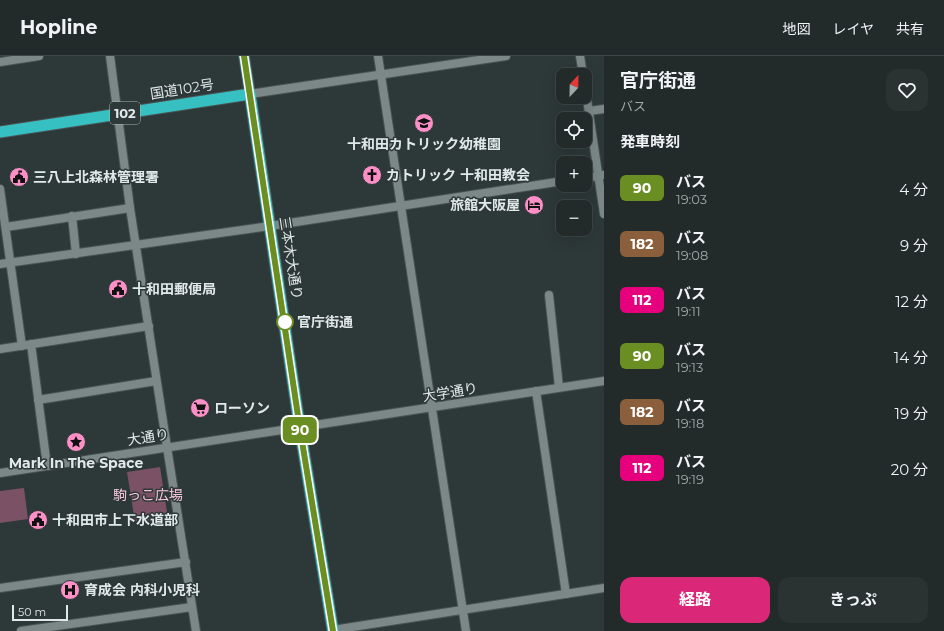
<!DOCTYPE html>
<html lang="ja">
<meta charset="utf-8">
<style>
:root{--surface:#222a2a;--page:#2a3232;--text:#f1f3f6;--muted:#a2a7a8;--line:#3f4647;--accent:#db2777}
body{margin:0;font-family:Montserrat,"Noto Sans JP",sans-serif;background:var(--page);color:var(--text);height:100vh;display:flex;flex-direction:column;font-size:15px;white-space:nowrap}
*{box-sizing:border-box;margin:0}
p{font-size:13px;color:var(--muted)}
.icon{flex:none;width:22px;height:22px;fill:none;stroke:currentColor;stroke-width:2;stroke-linecap:round;stroke-linejoin:round}
.map{position:relative;flex:1;overflow:hidden}
.details{display:flex;flex-direction:column;background:var(--surface);width:340px}
.details>*{flex:none}
.badge{padding:0 8px;border-radius:6px;font-size:14px;line-height:26px}
.needle{width:26px;rotate:22deg}
.fabs{position:absolute;left:556px;top:12px;display:grid;gap:8px}
.fabs a{display:grid;place-items:center;width:36px;height:36px;border-radius:8px;background:var(--surface);box-shadow:0 4px 16px #0002,0 0 0 1px var(--line);font-size:20px}
.scale{position:absolute;left:12px;bottom:10px;width:56px;box-sizing:border-box;padding-left:4px;border:2px solid #e1e8e8;border-top:0;font-size:11px;line-height:14px;white-space:nowrap;color:#e1e8e8;-webkit-text-stroke:3px #2d3838;paint-order:stroke}
.map>.badge{position:absolute;translate:-50% -50%;box-shadow:0 0 0 2px #fff}
h2{padding:0 16px;font-size:15px;line-height:36px}
.round{display:grid;place-items:center;flex:none;width:42px;height:42px;border-radius:12px;background:var(--page)}
.summary{display:flex;align-items:center;justify-content:space-between;height:68px;padding:0 16px}
h1{font-size:19px;font-weight:700;line-height:30px}
.action{display:flex;gap:8px;margin-top:auto;padding:8px 16px}
.action a{flex:1;height:46px;border-radius:12px;background:var(--accent);color:#fff;font-size:16px;font-weight:700;line-height:46px;text-align:center}
.action a+a{background:var(--page);color:var(--text)}
ul{padding:0;list-style:none}
li{display:flex;align-items:center;gap:12px;height:56px;padding:0 16px}
li div{flex:1}
li b{display:block;font-size:15px}
li em{font-style:normal}
li .badge{min-width:44px;font-weight:700;text-align:center}
header{display:flex;align-items:center;gap:24px;box-sizing:border-box;height:56px;padding:0 20px;background:var(--surface);border-bottom:1px solid var(--line)}
header strong{font-size:19px}
nav{display:flex;gap:22px;margin-inline-start:auto;font-size:14px}
main{display:flex;flex:1;min-height:0}
.map>svg:first-child{display:block}
</style>
<header>
<strong>Hopline</strong>
<nav><a>地図</a><a>レイヤ</a><a>共有</a></nav>
</header>
<main>
<div class="map">
<svg width="604" height="575" viewBox="0 0 604 575">
<rect width="100%" height="100%" fill="#2d3838"/>
<path fill="#7a5165" d="M160,411L168,462L135,466L127,416Z
M24,432L28,463L0,467V435Z"/>
<g fill="none" stroke-linecap="round" stroke-linejoin="round">
<defs>
<path id="minor" d="M580,0L583,19
M0,6L39,0
M585,30L604,158
M250,38L506,0
M589,55L604,53
M585,122L604,119
M0,133L22,290
M72,160L76,198
M270,170L563,125
M6,171L130,152
M549,239L559,331
M31,288L47,410
M0,293L149,270
M536,335L566,538
M38,344L156,325
M167,391L196,575
M0,532L186,506
M21,575L192,551"/>
<path id="tertiary" d="M110,0L130,152L167,391
M378,0L466,575
M0,208L270,170
M0,417C201,386 403,356 604,325
M333,574L604,532"/>
<path id="primary" d="M244,0L250,38"/>
<path id="trunk" d="M0,76L250,38L300,373L333,575"/>
</defs>
<use href="#minor" stroke="#4a5353" stroke-width="10"/>
<use href="#tertiary" stroke="#4a5353" stroke-width="10"/>
<use href="#primary" stroke="#4a5353" stroke-width="12"/>
<use href="#trunk" stroke="#4a5353" stroke-width="13"/>
<use href="#minor" stroke="#7c8888" stroke-width="8"/>
<use href="#tertiary" stroke="#7c8888" stroke-width="8"/>
<use href="#primary" stroke="#47b2b3" stroke-width="10"/>
<use href="#trunk" stroke="#36c0c2" stroke-width="11"/>
</g>
<g fill="none" stroke-linecap="round" stroke-linejoin="round">
<defs>
<path id="line" d="M244,0L300,373L333,575"/>
</defs>
<use href="#line" stroke="#fff" stroke-width="9"/>
<use href="#line" stroke="#6b8e23" stroke-width="6"/>
</g>
<defs>
<symbol id="school-disc" viewBox="-11 -11 22 22"><circle r="9.5" fill="#fb8fc6" stroke="#2d3838"/><path d="M0-5L7-2L0 1L-7-2ZM-4 1L0 2.5L4 1V4Q0 6-4 4Z" fill="#111"/></symbol>
<symbol id="church-disc" viewBox="-11 -11 22 22"><circle r="9.5" fill="#fb8fc6" stroke="#2d3838"/><path d="M-1.2-6h2.4v3.5h3.3v2.4h-3.3V6h-2.4V-.1h-3.3v-2.4h3.3Z" fill="#111"/></symbol>
<symbol id="civic-disc" viewBox="-11 -11 22 22"><circle r="9.5" fill="#fb8fc6" stroke="#2d3838"/><path d="M-.6-6.5H3V-4.5H.6V-3L4-1V1h2V6H-6V1h2V-1L-.6-3ZM-1.2 2.5V6h2.4V2.5Z" fill="#111"/></symbol>
<symbol id="hotel-disc" viewBox="-11 -11 22 22"><circle r="9.5" fill="#fb8fc6" stroke="#2d3838"/><path d="M-6-4.5h1.5V1H6V5H4.5V3h-9V5H-6ZM-4 0a1.8 1.8 0 1 1 3.6 0ZM.5 0V-2.5h3Q6-2.5 6 0Z" fill="#111"/></symbol>
<symbol id="supermarket-disc" viewBox="-11 -11 22 22"><circle r="9.5" fill="#fb8fc6" stroke="#2d3838"/><path d="M-6-5.5h2.5l.6 2H6L4.5 2H-2.5L-4.4-4H-6ZM-1.5 3.2a1.3 1.3 0 1 0 .1 0ZM3 3.2a1.3 1.3 0 1 0 .1 0Z" fill="#111"/></symbol>
<symbol id="sight-disc" viewBox="-11 -11 22 22"><circle r="9.5" fill="#fb8fc6" stroke="#2d3838"/><path d="M0-6L1.8-2.2L6-1.7L2.9 1.2L3.7 5.4L0 3.3L-3.7 5.4L-2.9 1.2L-6-1.7L-1.8-2.2Z" fill="#111"/></symbol>
<symbol id="hospital-disc" viewBox="-11 -11 22 22"><circle r="9.5" fill="#fb8fc6" stroke="#2d3838"/><path d="M-5-5h3v3.5h4V-5h3V5h-3V1.5h-4V5h-3Z" fill="#111"/></symbol>
</defs>
<g fill-rule="evenodd">
<use href="#school-disc" x="413" y="56" width="22" height="22"/>
<use href="#church-disc" x="361" y="108" width="22" height="22"/>
<use href="#civic-disc" x="8" y="110" width="22" height="22"/>
<use href="#hotel-disc" x="523" y="138" width="22" height="22"/>
<use href="#civic-disc" x="107" y="222" width="22" height="22"/>
<use href="#supermarket-disc" x="189" y="341" width="22" height="22"/>
<use href="#sight-disc" x="65" y="375" width="22" height="22"/>
<use href="#civic-disc" x="27" y="453" width="22" height="22"/>
<use href="#hospital-disc" x="59" y="523" width="22" height="22"/>
</g>
<circle fill="#fff" stroke="#6b8e23" stroke-width="2" cx="285" cy="266" r="8"/>
<g text-anchor="middle" stroke-width="3" stroke-linejoin="round" paint-order="stroke">
<rect fill="#2d3838" stroke="#abb3b3" stroke-width="1" x="110" y="46" width="30" height="22" rx="3"/>
<g font-size="13" font-weight="bold" fill="#e1e8e8">
<text x="125" y="62">102</text>
</g>
<g font-size="14" fill="#e1e8e8" stroke="#2d3838">
<text transform="translate(182 33) rotate(-9)" y="5">国道102号</text>
<text transform="translate(291 202) rotate(81)" y="5">三本木大通り</text>
<text transform="translate(450 336) rotate(-9)" y="5">大学通り</text>
<text transform="translate(148 381) rotate(-9)" y="5">大通り</text>
</g>
<g font-size="14" font-weight="bold" fill="#e1e8e8" stroke="#2d3838" text-anchor="start">
<text x="424" y="93" text-anchor="middle">十和田カトリック幼稚園</text>
<text x="386" y="124">カトリック 十和田教会</text>
<text x="33" y="126">三八上北森林管理署</text>
<text x="520" y="154" text-anchor="end">旅館大阪屋</text>
<text x="132" y="238">十和田郵便局</text>
<text x="214" y="357">ローソン</text>
<text x="76" y="412" text-anchor="middle">Mark In The Space</text>
<text x="52" y="469">十和田市上下水道部</text>
<text x="84" y="539">育成会 内科小児科</text>
</g>
<g font-size="14" font-weight="bold" fill="#e1e8e8" stroke="#2d3838" text-anchor="start">
<text x="297" y="271">官庁街通</text>
</g>
<g font-size="14" fill="#fac7de" stroke="#2d3838">
<text x="148" y="444">駒っこ広場</text>
</g>
</g>
</svg>
<div class="fabs">
<a><svg class="needle" viewBox="-14 -14 28 28"><path d="M0-13l5 13h-10z" fill="#e53935"/><path d="M0 13l5-13h-10z" fill="#a2a7a8"/></svg></a>
<a><svg class="icon" aria-label="locate" viewBox="0 0 24 24"><circle cx="12" cy="12" r="6"/><path d="M12 2v4M12 18v4M2 12h4M18 12h4"/></svg></a>
<a>+</a>
<a>−</a>
</div>
<div class="scale">50 m</div>
<b class="badge" style="left:300px;top:374px;background:#6b8e23;color:#fff">90</b>
</div>
<section class="details">
<div class="summary"><div><h1>官庁街通</h1><p>バス</p></div><a class="round"><svg class="icon" aria-label="heart" viewBox="0 0 24 24"><path d="M12 20l-8-8c-3-5 5-10 8-4 3-6 11-1 8 4z"/></svg></a></div>
<h2>発車時刻</h2>
<ul>
<li><span class="badge" style="background:#6b8e23;color:#fff">90</span><div><b>バス</b><p>19:03</p></div><em>4 分</em></li>
<li><span class="badge" style="background:#8b5e3c;color:#fff">182</span><div><b>バス</b><p>19:08</p></div><em>9 分</em></li>
<li><span class="badge" style="background:#e6007e;color:#fff">112</span><div><b>バス</b><p>19:11</p></div><em>12 分</em></li>
<li><span class="badge" style="background:#6b8e23;color:#fff">90</span><div><b>バス</b><p>19:13</p></div><em>14 分</em></li>
<li><span class="badge" style="background:#8b5e3c;color:#fff">182</span><div><b>バス</b><p>19:18</p></div><em>19 分</em></li>
<li><span class="badge" style="background:#e6007e;color:#fff">112</span><div><b>バス</b><p>19:19</p></div><em>20 分</em></li>
</ul>
<div class="action"><a>経路</a><a>きっぷ</a></div>
</section>
</main>
